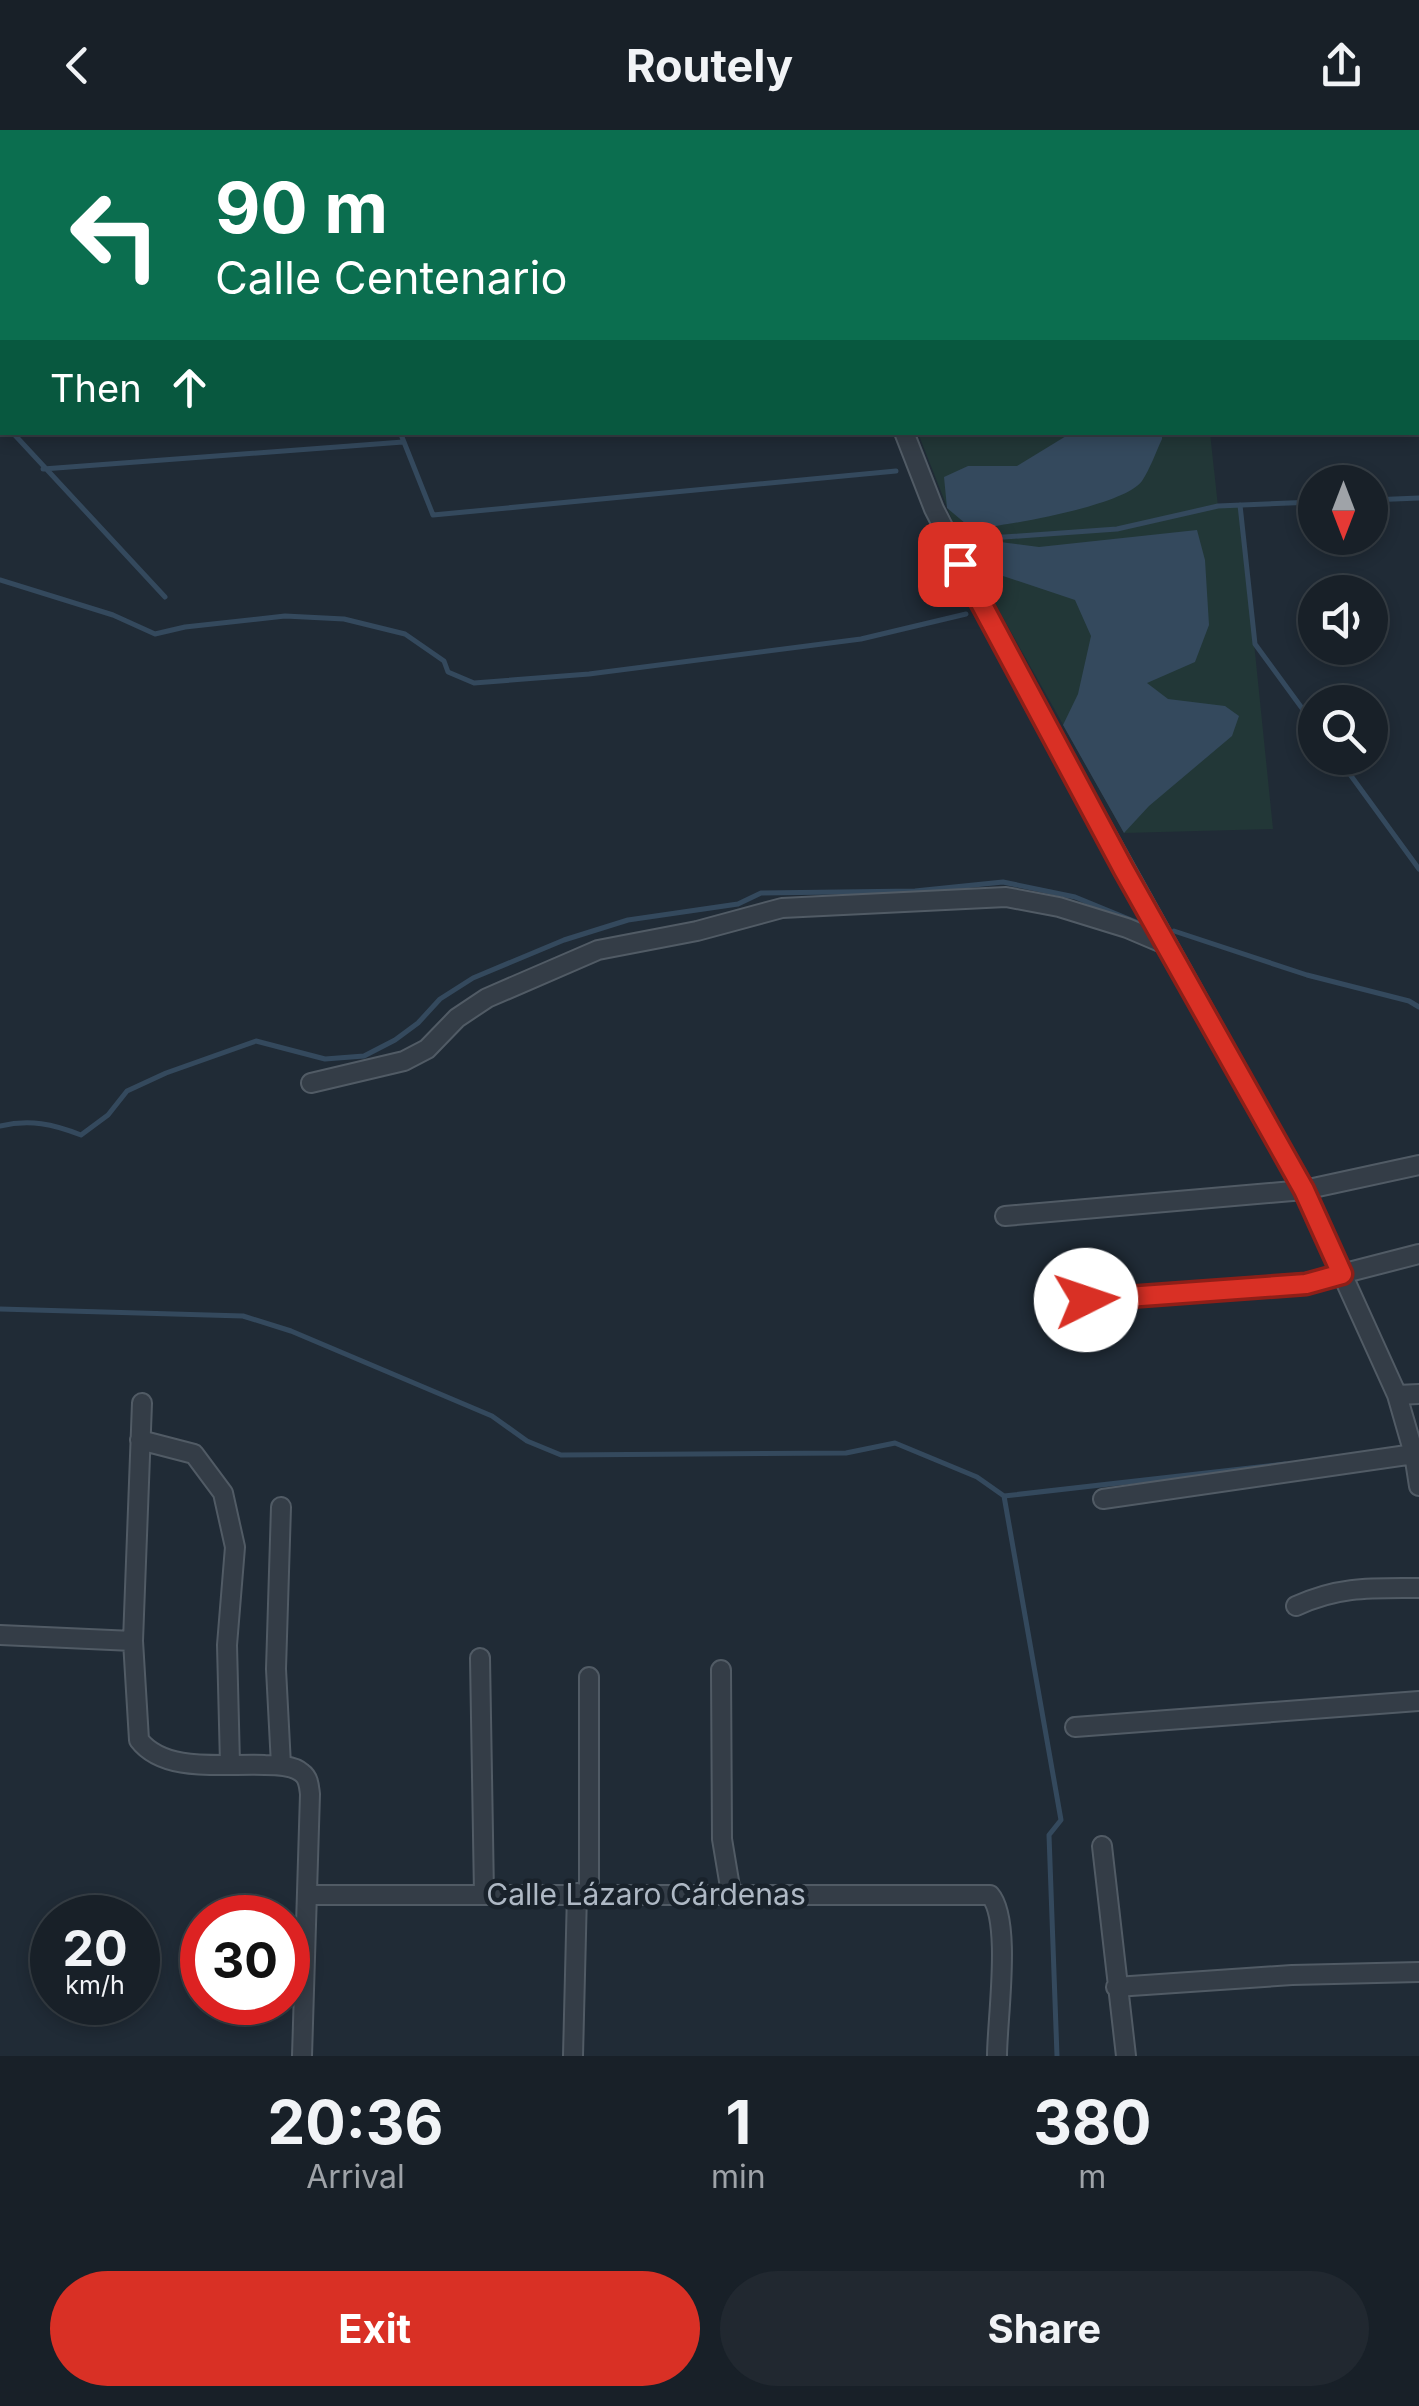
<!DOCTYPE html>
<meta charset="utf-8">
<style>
:root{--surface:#182028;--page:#212830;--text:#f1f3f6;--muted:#9fa3a8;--line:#363e45;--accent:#d93025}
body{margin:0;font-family:Inter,sans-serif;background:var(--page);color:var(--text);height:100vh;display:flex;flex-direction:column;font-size:38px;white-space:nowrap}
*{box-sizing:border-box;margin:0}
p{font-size:32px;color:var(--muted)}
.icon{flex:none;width:55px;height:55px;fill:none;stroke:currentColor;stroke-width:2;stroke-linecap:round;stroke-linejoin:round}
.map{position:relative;height:1926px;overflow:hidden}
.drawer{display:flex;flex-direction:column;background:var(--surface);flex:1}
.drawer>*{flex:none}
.hud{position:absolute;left:0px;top:0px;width:1420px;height:305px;box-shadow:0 5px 15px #0003,0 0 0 2px var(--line);background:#0b6e4f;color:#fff;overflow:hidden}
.needle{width:65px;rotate:180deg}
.controls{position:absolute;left:1298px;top:335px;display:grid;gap:20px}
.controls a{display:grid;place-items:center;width:90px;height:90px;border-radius:50%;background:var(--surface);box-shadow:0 5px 15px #0003,0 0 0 2px var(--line);font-size:50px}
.speed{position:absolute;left:30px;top:1765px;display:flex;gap:20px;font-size:50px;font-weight:700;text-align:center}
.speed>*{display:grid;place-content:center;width:130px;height:130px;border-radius:50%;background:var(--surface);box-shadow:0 5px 15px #0003,0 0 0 2px var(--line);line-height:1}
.speed small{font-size:25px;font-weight:400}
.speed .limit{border:15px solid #d22;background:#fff;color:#111}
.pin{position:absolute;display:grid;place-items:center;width:85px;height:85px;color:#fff;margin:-42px;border-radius:20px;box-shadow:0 5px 15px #0006}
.me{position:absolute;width:110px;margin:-55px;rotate:86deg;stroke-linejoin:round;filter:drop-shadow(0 0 8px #0008)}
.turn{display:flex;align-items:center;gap:35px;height:210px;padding:0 50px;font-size:45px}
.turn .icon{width:130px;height:130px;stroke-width:2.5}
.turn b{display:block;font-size:70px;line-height:85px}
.then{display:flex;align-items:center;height:95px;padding:0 50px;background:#0003;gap:20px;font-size:38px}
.eta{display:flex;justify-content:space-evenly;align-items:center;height:170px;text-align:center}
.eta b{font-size:60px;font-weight:700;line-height:70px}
.primary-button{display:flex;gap:20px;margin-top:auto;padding:20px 50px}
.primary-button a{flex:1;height:115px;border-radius:60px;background:var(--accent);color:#fff;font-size:40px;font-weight:700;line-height:115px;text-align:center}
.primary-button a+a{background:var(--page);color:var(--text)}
header{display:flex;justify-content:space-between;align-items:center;height:130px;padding:0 50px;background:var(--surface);font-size:45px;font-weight:700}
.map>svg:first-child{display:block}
.green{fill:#223737}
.water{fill:#34495d}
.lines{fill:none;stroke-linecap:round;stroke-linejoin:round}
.stream{stroke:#34495d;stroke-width:5}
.minor-casing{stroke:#515b65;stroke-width:22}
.minor{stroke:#343d47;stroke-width:18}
.route-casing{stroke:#8d1f18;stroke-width:25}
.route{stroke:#d93025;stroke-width:18}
.labels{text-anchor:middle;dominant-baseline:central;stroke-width:9;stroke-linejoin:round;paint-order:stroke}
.street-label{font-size:30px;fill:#aeb8c4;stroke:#19222b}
</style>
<header><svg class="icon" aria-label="back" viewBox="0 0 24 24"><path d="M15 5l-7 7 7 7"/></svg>Routely<svg class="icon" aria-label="share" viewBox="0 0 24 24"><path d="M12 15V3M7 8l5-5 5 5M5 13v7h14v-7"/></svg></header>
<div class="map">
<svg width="1419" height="1926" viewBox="0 0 1419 1926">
<rect width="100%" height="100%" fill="#202b36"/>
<path class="green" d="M918,303h292l8,73 22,-1 33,324 -149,4 -162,-288z"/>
<path class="water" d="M1071,303h91v6c-6,13 -12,30 -20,42 -18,25 -137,45 -170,48l-25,-21 -3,-31 24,-11h49z
M1197,400l8,30 4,65 -14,37 -48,21 21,16 57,7 14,10 -7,20 -83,70 -25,27 -61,-108 15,-31 13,-58 -16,-36 -87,-29 -12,-32 63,8z"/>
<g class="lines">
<path class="stream" d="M286,0l1,2
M0,289l2,2
M12,302l153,165
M400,302l33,83 463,-44
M43,339l360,-27
M1370,370l49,-2
M1240,375l15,139 60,82
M983,427l-7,-18 141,-10 101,-23 97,-4
M0,450l113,35 42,19 30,-7 100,-11 59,3 61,15 39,27 4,11 26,11 115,-9 272,-35 105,-25
M1338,628l81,111
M1174,801l133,44 102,26 10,6
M0,996c30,-7 53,-2 81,9l27,-20 19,-24 39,-18 90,-32 69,18 39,-3 31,-16 23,-17 22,-24 33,-21 91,-38 64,-20 110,-16 23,-11 154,-2 88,-9 72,15 61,25
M0,1179l243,7 48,15 201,85 35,25 34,14 285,-2 49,-10 82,34 27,19 281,-32
M1004,1366l57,324 -12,15 8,221"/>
<defs>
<path id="minor" d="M788,0l1,2
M1418,149h1
M904,302l30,77 101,197 269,484 93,205 17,59 5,32
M311,953l93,-22 23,-12 30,-31 30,-20 111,-48 99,-19 85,-23 224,-11 53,10 68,21 40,17
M1005,1086l299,-26 115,-25
M1086,1170l220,-17 113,-29
M1397,1265l22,-1
M142,1273l-9,238 6,99c26,34 87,23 126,25 11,0 28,0 37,8 7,5 7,14 8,21l-8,262
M140,1310l54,14 29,39 12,54 -8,98 3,119
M1103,1369l311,-45
M281,1377l-5,162 5,96
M1296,1476c43,-20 76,-18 123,-18
M0,1505l133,6
M480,1528l4,236
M721,1540l1,169 9,54
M589,1547v216
M1075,1597l344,-26
M1102,1716l24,210
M307,1765h683c22,25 7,125 7,161
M1116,1857l176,-12 127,-3
M573,1926l4,-163"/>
</defs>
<use href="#minor" class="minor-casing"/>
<use href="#minor" class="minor"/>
</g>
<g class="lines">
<defs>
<path id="route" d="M960,434l164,306 180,320 38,84 -36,10 -220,16"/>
</defs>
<use href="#route" class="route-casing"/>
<use href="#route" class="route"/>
</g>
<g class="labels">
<g class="street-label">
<text x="646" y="1764">Calle Lázaro Cárdenas</text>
</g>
</g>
</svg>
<div class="controls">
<a><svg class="needle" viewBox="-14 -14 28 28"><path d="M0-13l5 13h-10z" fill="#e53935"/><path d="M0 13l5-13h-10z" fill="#9fa3a8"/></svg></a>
<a><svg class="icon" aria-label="sound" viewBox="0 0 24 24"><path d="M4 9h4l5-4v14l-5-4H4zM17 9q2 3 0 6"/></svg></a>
<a><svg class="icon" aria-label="search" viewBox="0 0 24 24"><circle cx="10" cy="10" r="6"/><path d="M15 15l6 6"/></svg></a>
</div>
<div class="speed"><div>20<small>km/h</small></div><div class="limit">30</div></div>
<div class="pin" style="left:960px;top:434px;background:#d93025"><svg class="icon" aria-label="arrive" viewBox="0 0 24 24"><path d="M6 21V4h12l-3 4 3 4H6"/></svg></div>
<svg class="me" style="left:1086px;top:1170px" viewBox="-20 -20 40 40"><circle r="19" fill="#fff"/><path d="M0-13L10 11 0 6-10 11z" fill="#d93025"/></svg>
<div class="hud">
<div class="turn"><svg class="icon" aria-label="left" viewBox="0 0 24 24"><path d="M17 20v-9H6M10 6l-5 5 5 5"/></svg><div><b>90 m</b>Calle Centenario</div></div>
<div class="then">Then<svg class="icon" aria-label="ahead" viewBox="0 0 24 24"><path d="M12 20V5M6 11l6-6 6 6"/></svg></div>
</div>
</div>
<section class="drawer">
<div class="eta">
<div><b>20:36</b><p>Arrival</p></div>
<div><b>1</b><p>min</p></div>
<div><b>380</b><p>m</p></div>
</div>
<div class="primary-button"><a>Exit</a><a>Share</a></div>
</section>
